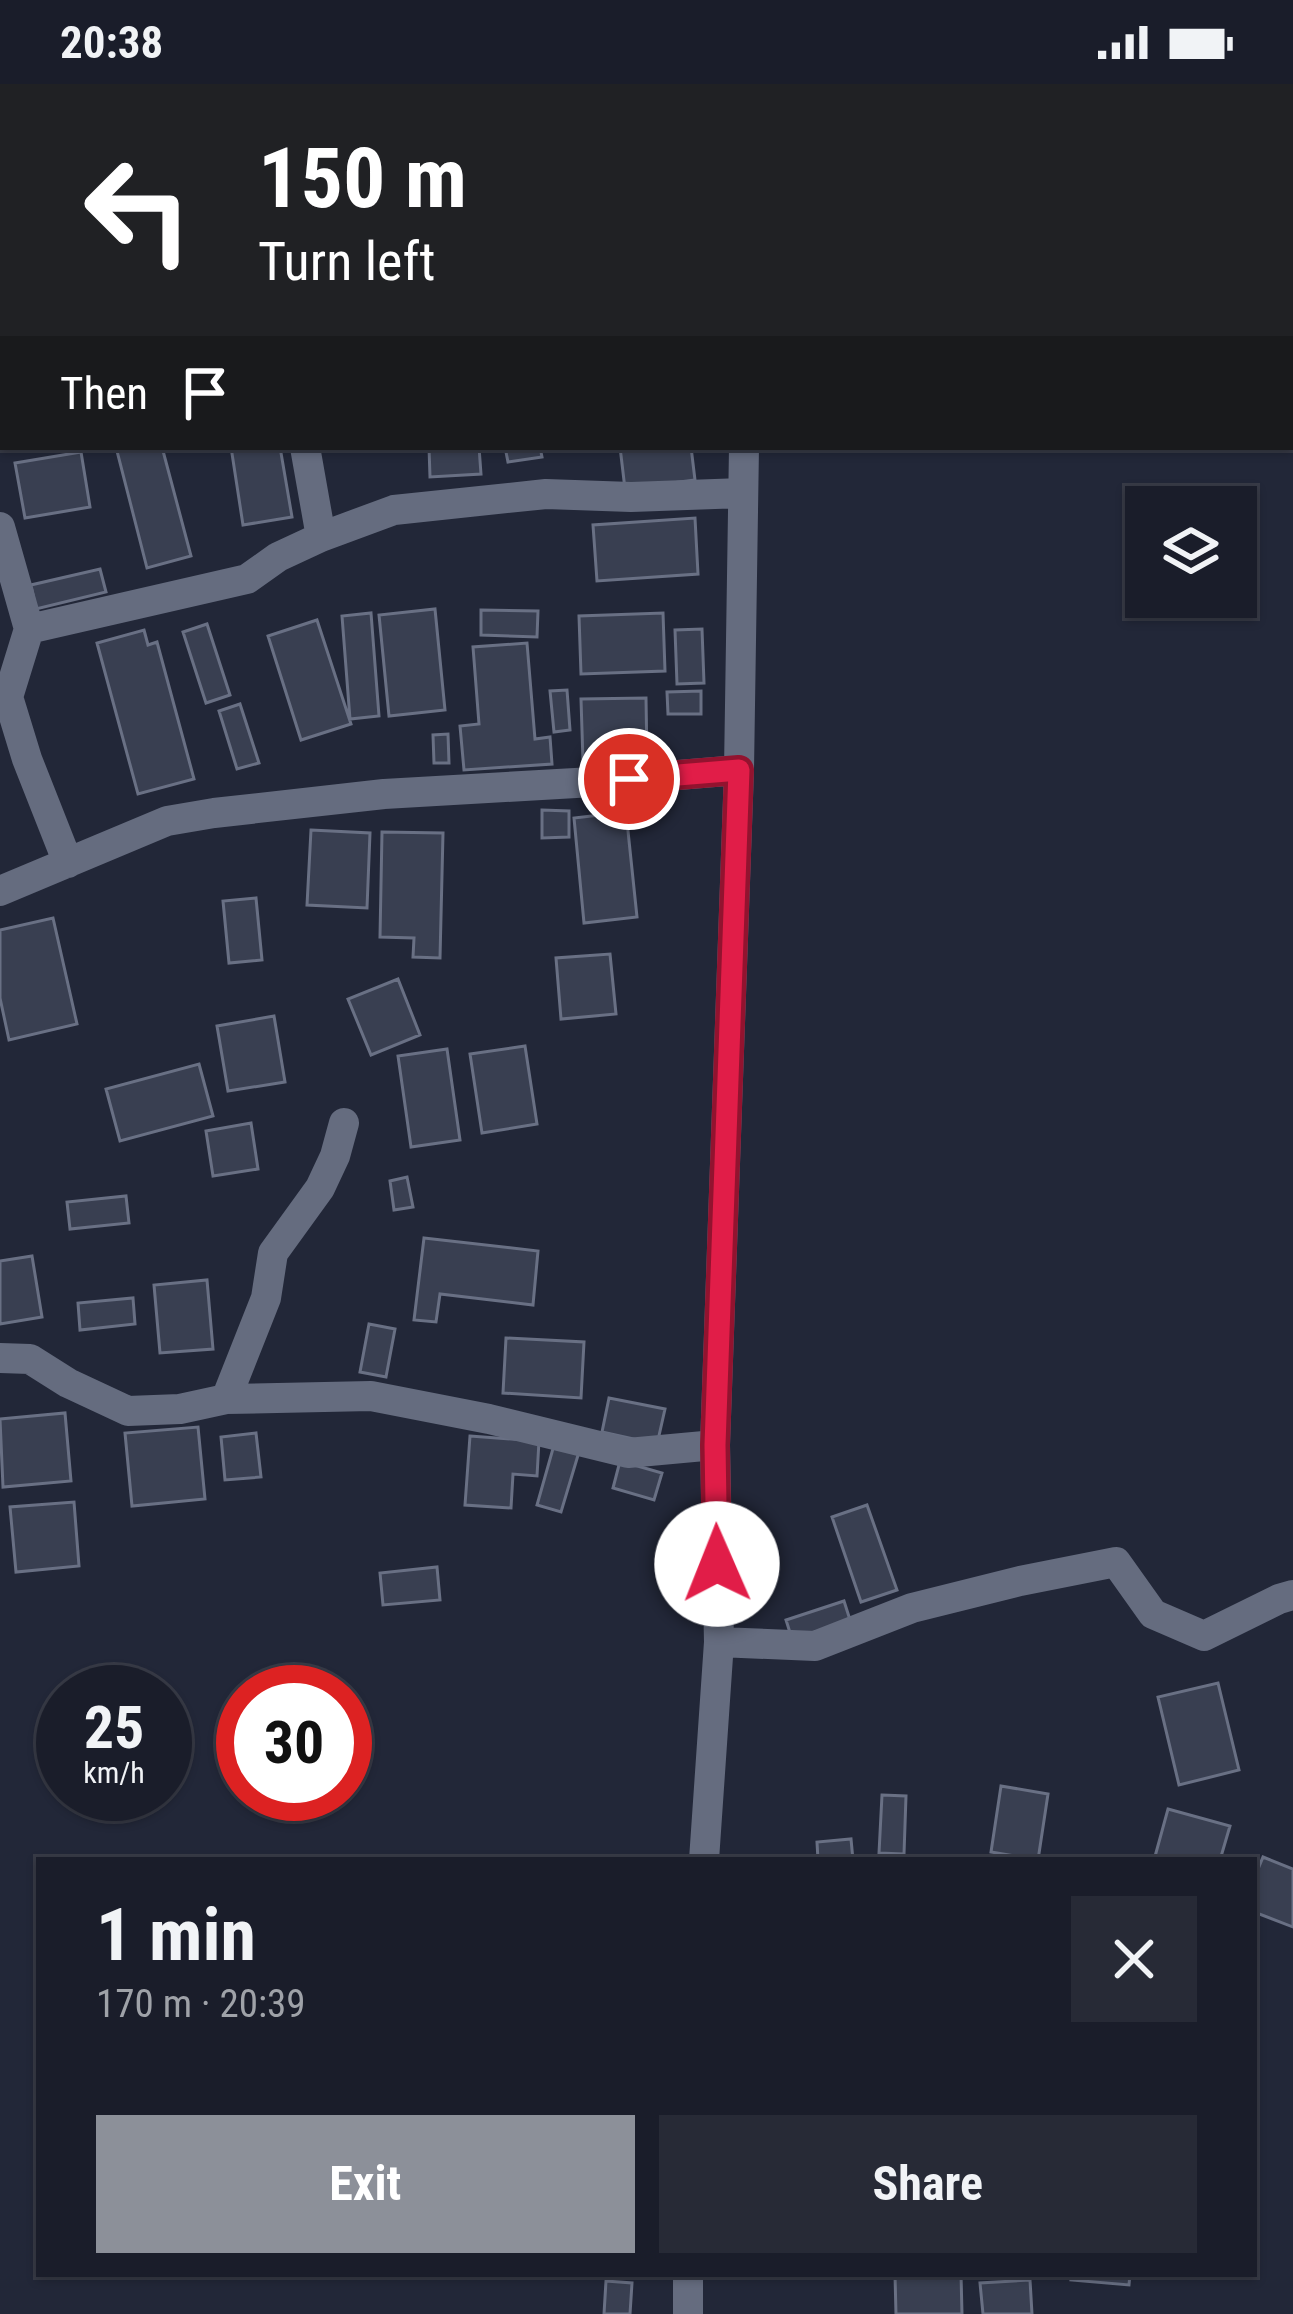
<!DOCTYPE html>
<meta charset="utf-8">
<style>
:root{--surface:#1a1d2a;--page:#272a36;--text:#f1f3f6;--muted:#9fa2a8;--line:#383b47;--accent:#8c9099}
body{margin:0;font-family:"Roboto Condensed",sans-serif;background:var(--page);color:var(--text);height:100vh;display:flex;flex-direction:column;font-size:45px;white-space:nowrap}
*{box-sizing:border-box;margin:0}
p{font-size:39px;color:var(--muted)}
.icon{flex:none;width:66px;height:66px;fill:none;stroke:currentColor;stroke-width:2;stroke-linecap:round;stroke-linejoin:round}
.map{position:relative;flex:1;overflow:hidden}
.drawer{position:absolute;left:36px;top:1773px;width:1221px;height:420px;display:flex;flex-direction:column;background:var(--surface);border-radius:0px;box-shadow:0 3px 9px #0004,0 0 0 3px var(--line)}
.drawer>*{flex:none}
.top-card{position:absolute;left:0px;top:0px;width:1293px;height:366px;box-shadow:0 3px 9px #0004,0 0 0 3px var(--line);background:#202124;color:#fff;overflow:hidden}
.fabs{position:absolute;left:1125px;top:402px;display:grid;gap:24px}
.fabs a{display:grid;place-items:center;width:132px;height:132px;border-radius:0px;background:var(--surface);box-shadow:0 3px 9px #0004,0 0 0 3px var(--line);font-size:60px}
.speed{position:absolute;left:36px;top:1581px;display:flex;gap:24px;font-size:60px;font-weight:700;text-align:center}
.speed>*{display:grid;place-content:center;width:156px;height:156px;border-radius:50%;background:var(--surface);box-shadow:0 3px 9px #0004,0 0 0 3px var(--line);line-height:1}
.speed small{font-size:30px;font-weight:400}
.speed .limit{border:18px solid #d22;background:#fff;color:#111}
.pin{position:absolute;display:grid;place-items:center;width:102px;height:102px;color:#fff;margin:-51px;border:6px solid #fff;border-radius:50%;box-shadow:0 3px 12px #0007}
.me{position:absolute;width:132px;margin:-66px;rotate:359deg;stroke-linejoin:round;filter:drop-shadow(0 0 9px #0008)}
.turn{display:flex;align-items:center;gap:42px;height:252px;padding:0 60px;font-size:54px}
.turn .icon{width:156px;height:156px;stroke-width:2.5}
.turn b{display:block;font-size:84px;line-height:102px}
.then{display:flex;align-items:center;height:114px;padding:0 60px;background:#0003;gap:24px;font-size:45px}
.round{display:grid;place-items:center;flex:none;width:126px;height:126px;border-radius:0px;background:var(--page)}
.summary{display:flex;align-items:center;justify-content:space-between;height:204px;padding:0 60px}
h1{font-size:72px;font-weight:700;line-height:90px}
.primary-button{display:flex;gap:24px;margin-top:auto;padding:24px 60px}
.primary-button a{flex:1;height:138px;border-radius:0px;background:var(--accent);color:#fff;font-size:48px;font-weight:700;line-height:138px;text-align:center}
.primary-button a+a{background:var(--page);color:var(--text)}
.status{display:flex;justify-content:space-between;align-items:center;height:84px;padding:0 60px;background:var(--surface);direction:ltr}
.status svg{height:33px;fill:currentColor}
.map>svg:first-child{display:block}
.building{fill:#393f51;stroke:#697084;stroke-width:3}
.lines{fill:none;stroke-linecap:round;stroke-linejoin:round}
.minor{stroke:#656c7f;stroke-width:30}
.route-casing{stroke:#92132f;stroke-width:30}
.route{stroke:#e11d48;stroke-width:21}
</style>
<div class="status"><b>20:38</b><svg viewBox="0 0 49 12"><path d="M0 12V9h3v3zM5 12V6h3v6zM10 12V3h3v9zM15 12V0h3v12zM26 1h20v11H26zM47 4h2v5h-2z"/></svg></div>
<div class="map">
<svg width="1293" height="2230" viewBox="0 0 1293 2230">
<rect width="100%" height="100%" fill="#222738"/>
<path class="building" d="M133,363h29l29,109 -44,12 -30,-117z
M231,363h49l12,70 -49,8z
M429,363h50l2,27 -51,3z
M505,363h35l2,10 -34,5z
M620,363h71l4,33 -70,9z
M81,368l9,55 -65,11 -10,-55z
M695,434l3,56 -101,7 -4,-56z
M100,485l6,23 -70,17 -5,-24z
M435,525l10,101 -56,6 -10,-101z
M481,526l57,1 -1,26 -56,-2z
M371,529l8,103 -29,3 -8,-103z
M663,529l2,58 -84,3 -2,-58z
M317,536l34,104 -50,16 -33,-104z
M207,540l23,71 -24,8 -23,-71z
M702,545l2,54 -27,1 -2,-54z
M144,546l4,15 9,-3 37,137 -56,15 -41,-151z
M527,559l8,96 15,-2 2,27 -88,6 -4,-44 19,-2 -6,-77z
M567,606l3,40 -16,2 -4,-41z
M701,607v23h-33l-1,-22z
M646,614l1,62 -64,2 -2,-63z
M240,620l19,59 -22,6 -18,-58z
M448,650l1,29h-15l-1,-28z
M542,726l27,1v26l-27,1z
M626,728l11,105 -53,6 -10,-105z
M311,746l59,3 -3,75 -60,-3z
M382,748l61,1 -3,125 -27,-1 1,-19 -34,-1z
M256,814l6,62 -33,3 -6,-62z
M53,834l24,106 -68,16 -9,-42v-68z
M610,870l6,60 -55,5 -5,-61z
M398,895l22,56 -49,20 -23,-56z
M274,932l11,66 -57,9 -11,-65z
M525,962l12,78 -55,9 -12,-79z
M447,965l13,91 -49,7 -13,-91z
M199,980l14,52 -93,25 -14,-52z
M251,1039l7,46 -45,7 -7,-45z
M407,1093l6,30 -19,3 -4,-29z
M126,1112l3,27 -59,6 -3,-27z
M424,1154l114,13 -5,54 -93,-11 -4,28 -22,-2z
M32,1172l10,61 -42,7v-63z
M207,1196l6,69 -53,4 -6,-68z
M133,1214l2,26 -55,6 -2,-27z
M369,1240l26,5 -9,48 -26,-5z
M506,1254l78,4 -3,56 -78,-5z
M609,1314l56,11 -7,31 -11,2 -45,-10z
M65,1329l6,68 -68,6 -3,-68z
M198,1343l7,72 -73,7 -7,-73z
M256,1349l5,44 -36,3 -4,-43z
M470,1352l69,5 -2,35 -24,-2 -2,34 -46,-3z
M554,1361l25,7 -18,60 -24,-7z
M620,1377l42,12 -8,27 -41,-12z
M74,1418l5,64 -63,6 -6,-65z
M867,1421l30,85 -36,12 -29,-85z
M437,1483l3,33 -57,5 -3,-32z
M844,1517l7,22 -58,19 -7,-22z
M1218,1599l21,87 -60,15 -21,-88z
M1001,1702l47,8 -10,66 -47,-8z
M882,1711l24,1 -2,58 -25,-1z
M1168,1725l62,17 -10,34h-66z
M851,1755l2,21h-35l-1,-18z
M1263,1773l30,12v58l-39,-15v-33z
M961,2190l1,40h-66l-1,-39z
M1072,2190h58l-1,11 -58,-5z
M1030,2196l2,34h-49l-3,-31z
M606,2197l26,2 -2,31h-26z"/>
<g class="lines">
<path class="minor" d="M224,0l1,3
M1071,0v3
M753,3v-3
M1290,23l3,-1
M305,363l16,90
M0,443l29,102 -21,68 19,62 41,104
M29,545l218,-50 31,-22 43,-20 73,-27 152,-16 85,3 112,-4
M0,807l167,-70 47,-8 170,-19 209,-12 146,-12
M0,1274l30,1 38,24 60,28 52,-2 46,-10 145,-3 118,23 139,34 87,-8
M226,1315l40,-101 7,-45 47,-65 15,-32 9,-33
M719,1558l96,4 97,-38 108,-27 96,-19 37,52 51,22 75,-37 14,-4
M704,1776l15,-218 -4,-197 24,-675 5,-323
M688,2230v-40"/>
</g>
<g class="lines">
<defs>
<path id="route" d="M629,695l110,-9 -24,675 2,119"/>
</defs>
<use href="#route" class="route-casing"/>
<use href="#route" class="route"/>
</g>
</svg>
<div class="fabs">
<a><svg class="icon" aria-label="layers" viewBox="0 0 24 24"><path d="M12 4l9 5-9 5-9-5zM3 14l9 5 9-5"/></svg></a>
</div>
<div class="speed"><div>25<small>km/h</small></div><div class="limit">30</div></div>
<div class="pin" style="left:629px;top:695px;background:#d93025"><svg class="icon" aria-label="arrive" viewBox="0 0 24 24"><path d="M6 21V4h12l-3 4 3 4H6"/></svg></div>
<svg class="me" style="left:717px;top:1480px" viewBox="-20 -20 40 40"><circle r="19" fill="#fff"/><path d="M0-13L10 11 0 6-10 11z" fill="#e11d48"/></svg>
<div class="top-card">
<div class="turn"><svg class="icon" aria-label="left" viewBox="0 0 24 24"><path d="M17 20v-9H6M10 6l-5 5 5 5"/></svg><div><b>150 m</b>Turn left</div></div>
<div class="then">Then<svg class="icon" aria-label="arrive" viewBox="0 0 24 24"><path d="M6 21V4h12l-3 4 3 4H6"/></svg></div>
</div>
<section class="drawer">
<div class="summary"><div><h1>1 min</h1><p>170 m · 20:39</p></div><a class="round"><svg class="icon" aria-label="close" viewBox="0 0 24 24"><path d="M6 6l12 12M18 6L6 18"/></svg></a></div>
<div class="primary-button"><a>Exit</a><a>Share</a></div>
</section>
</div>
